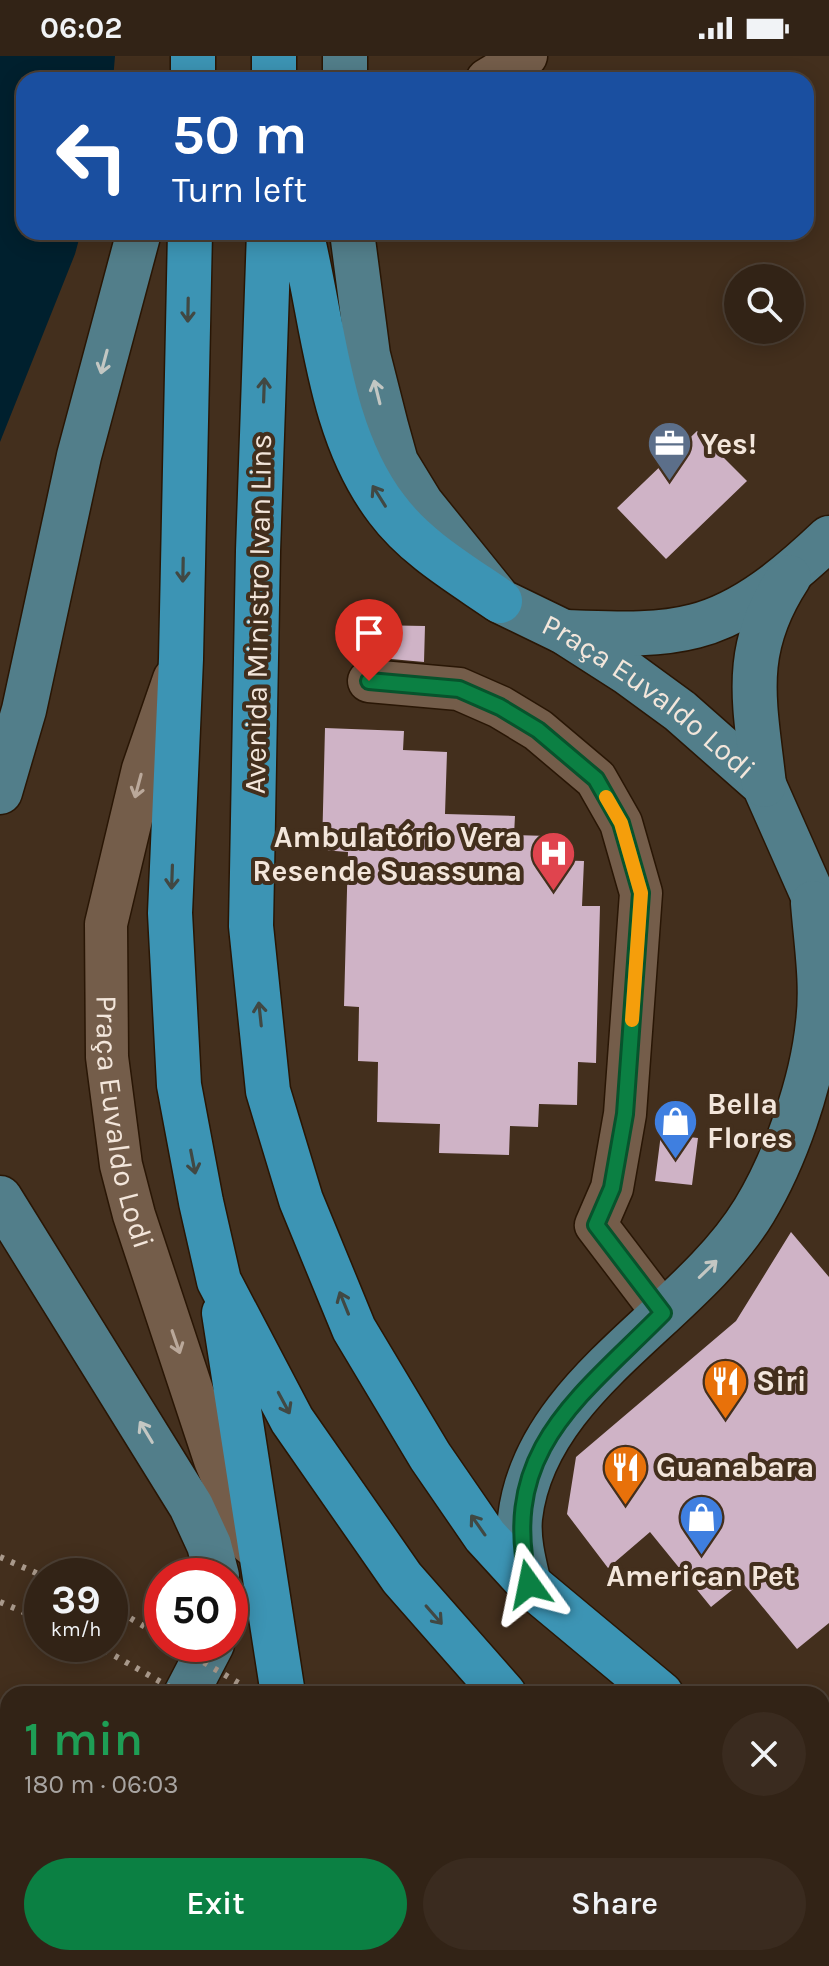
<!DOCTYPE html>
<meta charset="utf-8">
<style>
:root{--surface:#322316;--page:#3a2b1f;--text:#f1f3f6;--muted:#a8a4a1;--line:#4d4035;--accent:#0b8043}
body{margin:0;font-family:Karla,sans-serif;background:var(--page);color:var(--text);height:100vh;display:flex;flex-direction:column;font-size:30px;white-space:nowrap}
*{box-sizing:border-box;margin:0}
p{font-size:26px;color:var(--muted)}
.icon{flex:none;width:44px;height:44px;fill:none;stroke:currentColor;stroke-width:2;stroke-linecap:round;stroke-linejoin:round}
.map{position:relative;flex:1;overflow:hidden}
.details{position:absolute;left:0px;top:1630px;width:830px;height:280px;display:flex;flex-direction:column;background:var(--surface);border-radius:24px 24px 0 0;box-shadow:0 4px 20px #0003,0 0 0 2px var(--line)}
.details>*{flex:none}
.top-card{position:absolute;left:16px;top:16px;width:798px;height:168px;border-radius:24px;box-shadow:0 4px 20px #0003,0 0 0 2px var(--line);background:#1a4fa0;color:#fff;overflow:hidden}
.buttons{position:absolute;left:724px;top:208px;display:grid;gap:16px}
.buttons a{display:grid;place-items:center;width:80px;height:80px;border-radius:50%;background:var(--surface);box-shadow:0 4px 20px #0003,0 0 0 2px var(--line);font-size:40px}
.speed{position:absolute;left:24px;top:1502px;display:flex;gap:16px;font-size:40px;font-weight:700;text-align:center}
.speed>*{display:grid;place-content:center;width:104px;height:104px;border-radius:50%;background:var(--surface);box-shadow:0 4px 20px #0003,0 0 0 2px var(--line);line-height:1}
.speed small{font-size:20px;font-weight:400}
.speed .limit{border:12px solid #d22;background:#fff;color:#111}
.pin{position:absolute;display:grid;place-items:center;width:68px;height:68px;color:#fff;margin:-82px -34px;border-radius:50% 50% 50% 0;rotate:-45deg;box-shadow:0 0 8px #0007}
.pin .icon{rotate:45deg}
.me{position:absolute;width:88px;margin:-44px;rotate:348deg;stroke-linejoin:round;filter:drop-shadow(0 0 6px #0008)}
.turn{display:flex;align-items:center;gap:28px;height:168px;padding:0 24px;font-size:36px}
.turn .icon{width:104px;height:104px;stroke-width:2.5}
.turn b{display:block;font-size:56px;line-height:68px}
.round{display:grid;place-items:center;flex:none;width:84px;height:84px;border-radius:42px;background:var(--page)}
.headline{display:flex;align-items:center;justify-content:space-between;height:136px;padding:0 24px}
h1{font-size:48px;font-weight:600;line-height:60px;color:#1e9e55}
.cta{display:flex;gap:16px;margin-top:auto;padding:16px 24px}
.cta a{flex:1;height:92px;border-radius:48px;background:var(--accent);color:#fff;font-size:32px;font-weight:600;line-height:92px;text-align:center}
.cta a+a{background:var(--page);color:var(--text)}
.status{display:flex;justify-content:space-between;align-items:center;height:56px;padding:0 40px;background:var(--surface);direction:ltr}
.status svg{height:22px;fill:currentColor}
.map>svg:first-child{display:block}
.water{fill:#00202e}
.building{fill:#cfb3c6}
.lines{fill:none;stroke-linecap:round;stroke-linejoin:round}
.minor-casing{stroke:#291605;stroke-width:45}
.major-casing{stroke:#291605;stroke-width:47}
.highway-casing{stroke:#291605;stroke-width:47}
.minor{stroke:#745d4a;stroke-width:42}
.major{stroke:#527e8a;stroke-width:44}
.highway{stroke:#3c94b4;stroke-width:44}
.rail{stroke:#a9998b;stroke-width:6;stroke-dasharray:4 8;stroke-linecap:butt}
.oneway{stroke:#414843}
.oneway2{stroke:#c3c7c3}
.oneway3{stroke:#baa89a}
.route-casing{stroke:#07532c;stroke-width:20}
.route{stroke:#0b8043;stroke-width:14}
.slow{stroke:#f59e0b;stroke-width:14}
.labels{text-anchor:middle;dominant-baseline:central;stroke-width:8;stroke-linejoin:round;paint-order:stroke}
.poi-label{font-size:30px;font-weight:bold;fill:#f3e6db;stroke:#432f1d;text-anchor:start}
.street-label{font-size:30px;fill:#f3e6db;stroke:#432f1d}
</style>
<div class="status"><b>06:02</b><svg viewBox="0 0 49 12"><path d="M0 12V9h3v3zM5 12V6h3v6zM10 12V3h3v9zM15 12V0h3v12zM26 1h20v11H26zM47 4h2v5h-2z"/></svg></div>
<div class="map">
<svg width="829" height="1910" viewBox="0 0 829 1910">
<rect width="100%" height="100%" fill="#432f1d"/>
<path class="water" d="M0,0h115l-2,24h-89v152h57l-6,22 -75,188z
M0,1785l8,12v105h68l5,8h-81z"/>
<path class="building" d="M697,375l50,50 -81,78 -49,-51z
M370,569l55,1 -1,36 -55,-5z
M325,672l79,3 -1,19 44,2 -2,62 70,2 -1,19 34,1v24l36,1 -2,45h18l-4,157 -18,-1 -1,43 -38,-1 -1,23 -28,-1 -1,29 -70,-2 1,-29 -63,-2 1,-60 -20,-1 1,-54 -15,-1 4,-154 -26,-2z
M661,1078l37,4 -6,47 -37,-4z
M791,1176l38,45v346l-32,26 -55,-67 -31,25 -61,-75 -42,36 -41,-54 9,-57 160,-136z"/>
<g class="lines">
<defs>
<g id="minor">
<path d="M487,24l39,-24"/>
<path id="s1" d="M174,623l-31,90 -37,155 1,133 14,108 13,50 81,245 36,84"/>
<path d="M369,625l90,8 41,18 38,23 58,49 25,44 20,70 -16,221 -13,74 -16,37 67,88"/>
</g>
<g id="major">
<path d="M345,24v-24"/>
<path id="s2" d="M352,176l16,123 18,71 10,36 25,41 79,98 64,31 64,41 52,38 84,74 65,147"/>
<path d="M564,576c43,1 89,5 131,-6 51,-13 96,-52 134,-88"/>
<path d="M764,729c-9,-83 -24,-133 25,-208"/>
<path d="M0,736l24,-82 55,-254 60,-224"/>
<path d="M0,1142l191,308 18,39 8,31"/>
<path d="M529,1528c-5,-21 -11,-44 -9,-66 15,-133 169,-200 234,-307 31,-51 58,-128 64,-188 5,-39 -2,-81 -5,-120"/>
<path d="M186,1638l26,-50"/>
<path d="M0,1798l8,-7"/>
<path d="M396,1902l18,8"/>
</g>
<path id="highway" d="M193,24v-24
M274,24v-24
M190,176l-9,427 -11,254 9,172 22,117 18,79 73,139 110,158 102,116
M269,176l-11,319 -7,375 17,165 33,109 53,129 76,127 55,80 44,48 132,110
M301,176c23,91 27,200 86,277 29,39 74,65 113,92
M224,1257l59,381
M822,1772l7,6
M450,1902l8,8
M812,1902l10,8"/>
</defs>
<use href="#minor" class="minor-casing"/>
<use href="#major" class="major-casing"/>
<use href="#highway" class="highway-casing"/>
<use href="#minor" class="minor"/>
<use href="#major" class="major"/>
<use href="#highway" class="highway"/>
<path class="rail" d="M0,1501l43,19
M0,1546l42,18
M110,1550l52,31
M94,1588l88,50
M173,1588l84,50
M560,1902l11,8
M629,1902l11,8"/>
</g>
<defs><path id="oneway-shaft" d="M-6 0H5M1.5-3L5.5 0L1.5 3" fill="none" stroke-width="1.6" stroke-linecap="round" stroke-linejoin="round" transform="scale(2)"/></defs>
<g class="oneway">
<use href="#oneway-shaft" transform="translate(188 254) rotate(91)"/>
<use href="#oneway-shaft" transform="translate(264 334) rotate(-88)"/>
<use href="#oneway-shaft" transform="translate(379 440) rotate(-122)"/>
<use href="#oneway-shaft" transform="translate(183 514) rotate(91)"/>
<use href="#oneway-shaft" transform="translate(172 821) rotate(92)"/>
<use href="#oneway-shaft" transform="translate(260 958) rotate(-96)"/>
<use href="#oneway-shaft" transform="translate(193 1106) rotate(79)"/>
<use href="#oneway-shaft" transform="translate(344 1247) rotate(-112)"/>
<use href="#oneway-shaft" transform="translate(284 1347) rotate(62)"/>
<use href="#oneway-shaft" transform="translate(478 1469) rotate(-125)"/>
<use href="#oneway-shaft" transform="translate(434 1559) rotate(49)"/>
</g>
<g class="oneway2">
<use href="#oneway-shaft" transform="translate(104 306) rotate(105)"/>
<use href="#oneway-shaft" transform="translate(377 336) rotate(-104)"/>
<use href="#oneway-shaft" transform="translate(708 1213) rotate(-44)"/>
<use href="#oneway-shaft" transform="translate(146 1376) rotate(-121)"/>
</g>
<g class="oneway3">
<use href="#oneway-shaft" transform="translate(138 730) rotate(105)"/>
<use href="#oneway-shaft" transform="translate(176 1286) rotate(71)"/>
</g>
<g class="lines">
<defs>
<path id="route" d="M369,625l90,8 41,18 38,23 58,49 25,44 20,70 -16,221 -13,74 -16,37 67,88c-84,85 -165,138 -134,271"/>
</defs>
<use href="#route" class="route-casing"/>
<use href="#route" class="route"/>
<path class="slow" d="M606,741l15,26 20,70 -9,127"/>
</g>
<defs>
<symbol id="office-pin" viewBox="-11 -11 22 30"><path d="M0 17L-7.5 6A9.5 9.5 0 1 1 7.5 6Z" fill="#5c6f8a" stroke="#432f1d"/><path d="M-6-3h4V-5.5h4V-3h4V5H-6ZM-1-4.5V-3h2v-1.5ZM-6 0V1H6V0Z" fill="#fff"/></symbol>
<symbol id="hospital-pin" viewBox="-11 -11 22 30"><path d="M0 17L-7.5 6A9.5 9.5 0 1 1 7.5 6Z" fill="#e0444e" stroke="#432f1d"/><path d="M-5-5h3v3.5h4V-5h3V5h-3V1.5h-4V5h-3Z" fill="#fff"/></symbol>
<symbol id="shop-pin" viewBox="-11 -11 22 30"><path d="M0 17L-7.5 6A9.5 9.5 0 1 1 7.5 6Z" fill="#3f7fe0" stroke="#432f1d"/><path d="M-5-2.5h2.3a2.7 3.5 0 0 1 5.4 0H5L5.5 6h-11ZM-1.5-2.5h3a1.5 2.3 0 0 0-3 0Z" fill="#fff"/></symbol>
<symbol id="restaurant-pin" viewBox="-11 -11 22 30"><path d="M0 17L-7.5 6A9.5 9.5 0 1 1 7.5 6Z" fill="#e8710a" stroke="#432f1d"/><path d="M-5-6h1v4h1v-4h1v4h1v-4h1v5L-1.5 .5V6h-2V.5L-5-1ZM5-6V6H3V1.5H1.5Q1.5-4 5-6Z" fill="#fff"/></symbol>
</defs>
<g fill-rule="evenodd">
<use href="#office-pin" x="644" y="362" width="51" height="69"/>
<use href="#hospital-pin" x="528" y="772" width="51" height="69"/>
<use href="#shop-pin" x="650" y="1040" width="51" height="69"/>
<use href="#restaurant-pin" x="700" y="1300" width="51" height="69"/>
<use href="#restaurant-pin" x="600" y="1386" width="51" height="69"/>
<use href="#shop-pin" x="676" y="1436" width="51" height="69"/>
</g>
<g class="labels">
<g class="poi-label">
<text x="701" y="388">Yes!</text>
<text x="522" y="781" text-anchor="end">Ambulatório Vera<tspan x="522" dy="34">Resende Suassuna</tspan></text>
<text x="707" y="1048">Bella<tspan x="707" dy="34">Flores</tspan></text>
<text x="756" y="1325">Siri</text>
<text x="656" y="1411">Guanabara</text>
<text x="701" y="1520" text-anchor="middle">American Pet</text>
</g>
<g class="street-label">
<text transform="translate(258 558) rotate(-89)">Avenida Ministro Ivan Lins</text>
<text stroke="none"><textPath href="#s2" startOffset="586">Praça Euvaldo Lodi</textPath></text>
<text stroke="none"><textPath href="#s1" startOffset="454">Praça Euvaldo Lodi</textPath></text>
</g>
</g>
</svg>
<div class="buttons">
<a><svg class="icon" aria-label="search" viewBox="0 0 24 24"><circle cx="10" cy="10" r="6"/><path d="M15 15l6 6"/></svg></a>
</div>
<div class="speed"><div>39<small>km/h</small></div><div class="limit">50</div></div>
<div class="pin" style="left:369px;top:625px;background:#d93025"><svg class="icon" aria-label="arrive" viewBox="0 0 24 24"><path d="M6 21V4h12l-3 4 3 4H6"/></svg></div>
<svg class="me" style="left:529px;top:1528px" viewBox="-20 -20 40 40"><path d="M0-17L14 15 0 8-14 15z" fill="#0b8043" stroke="#fff" stroke-width="4"/></svg>
<div class="top-card">
<div class="turn"><svg class="icon" aria-label="left" viewBox="0 0 24 24"><path d="M17 20v-9H6M10 6l-5 5 5 5"/></svg><div><b>50 m</b>Turn left</div></div>
</div>
<section class="details">
<div class="headline"><div><h1>1 min</h1><p>180 m · 06:03</p></div><a class="round"><svg class="icon" aria-label="close" viewBox="0 0 24 24"><path d="M6 6l12 12M18 6L6 18"/></svg></a></div>
<div class="cta"><a>Exit</a><a>Share</a></div>
</section>
</div>
